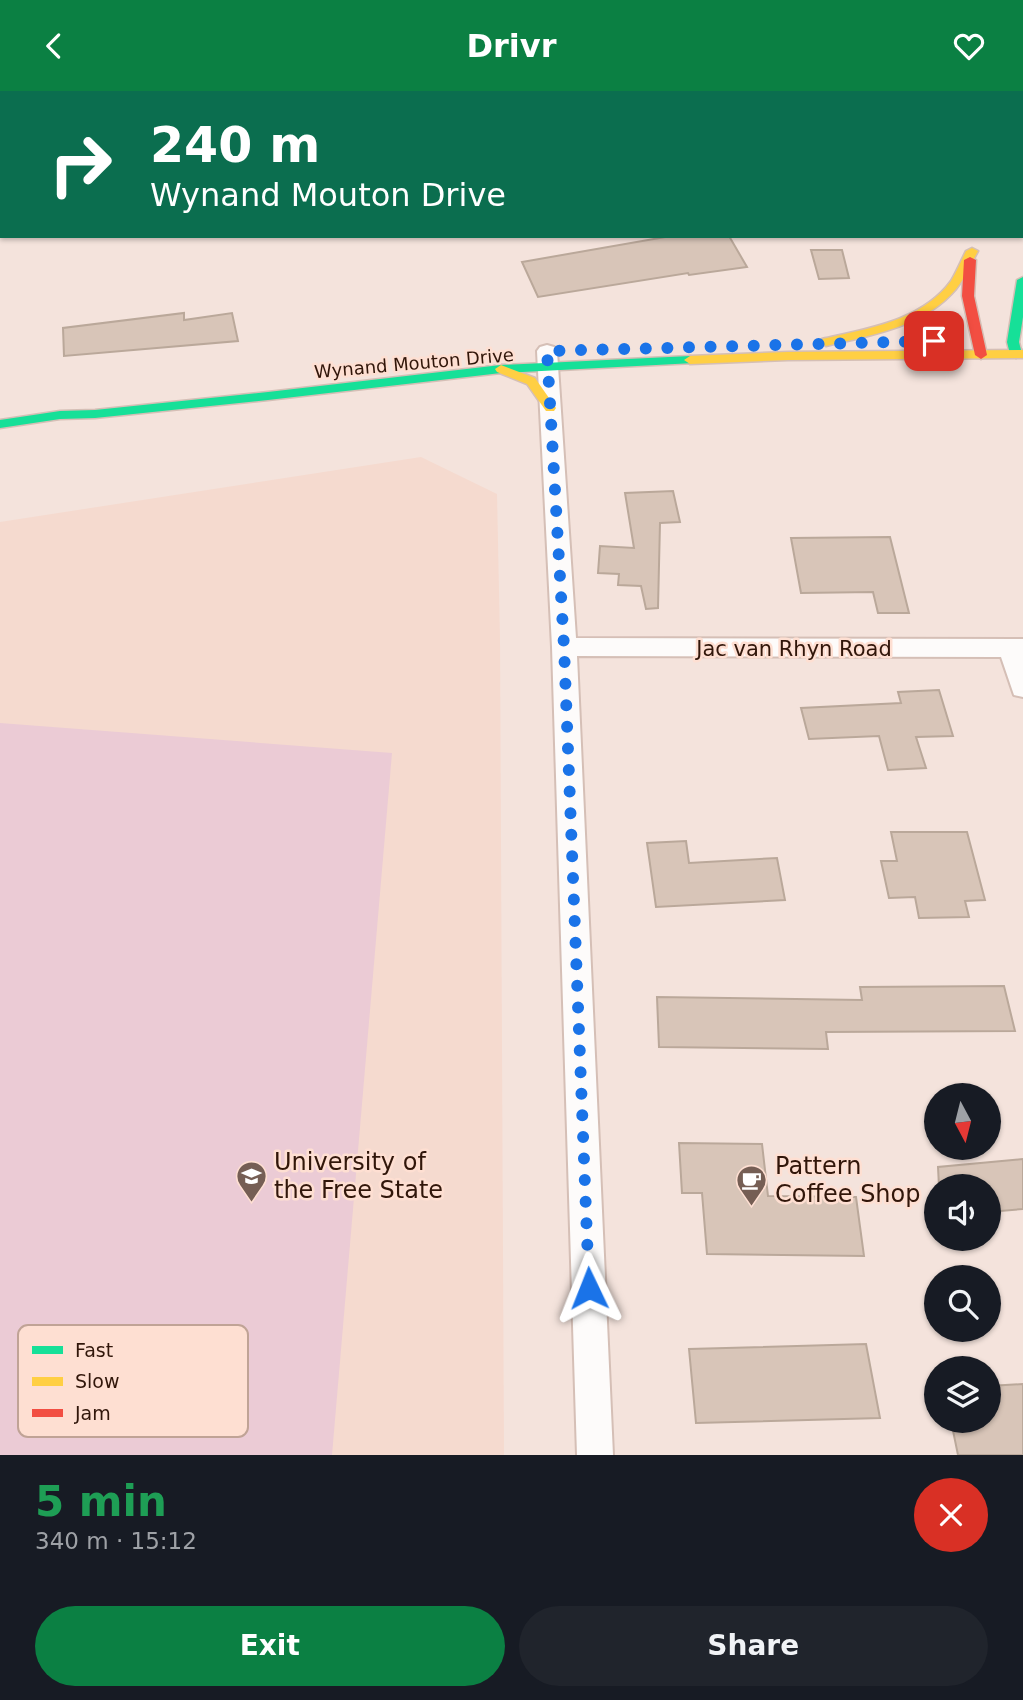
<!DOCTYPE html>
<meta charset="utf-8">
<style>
:root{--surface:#171b24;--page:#20242c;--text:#f1f3f6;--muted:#9ea1a6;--accent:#0b8043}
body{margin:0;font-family:"DejaVu Sans",sans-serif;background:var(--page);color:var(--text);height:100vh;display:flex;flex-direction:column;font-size:26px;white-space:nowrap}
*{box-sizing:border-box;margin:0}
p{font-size:23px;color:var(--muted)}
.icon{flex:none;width:38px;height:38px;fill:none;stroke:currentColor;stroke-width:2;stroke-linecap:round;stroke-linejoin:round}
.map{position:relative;height:1364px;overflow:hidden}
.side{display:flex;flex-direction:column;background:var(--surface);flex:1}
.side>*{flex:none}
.hud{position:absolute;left:0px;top:0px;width:1024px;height:147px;box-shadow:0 2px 5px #0004;background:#0b6e4f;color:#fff;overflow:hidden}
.needle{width:46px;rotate:173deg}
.controls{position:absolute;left:924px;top:992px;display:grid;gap:14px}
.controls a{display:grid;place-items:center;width:77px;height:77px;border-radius:50%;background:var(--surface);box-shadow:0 2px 5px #0004;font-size:35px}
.pin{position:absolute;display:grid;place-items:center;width:60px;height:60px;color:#fff;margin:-30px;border-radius:14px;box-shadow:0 4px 10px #0006}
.me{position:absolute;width:77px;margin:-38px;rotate:358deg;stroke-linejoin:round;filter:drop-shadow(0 0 5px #0008)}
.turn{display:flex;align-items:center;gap:24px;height:147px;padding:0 35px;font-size:32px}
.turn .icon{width:91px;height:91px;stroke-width:2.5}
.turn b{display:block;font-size:49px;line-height:60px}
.round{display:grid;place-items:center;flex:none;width:74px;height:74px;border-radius:37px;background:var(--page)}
.headline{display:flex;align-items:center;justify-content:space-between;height:119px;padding:0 35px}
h1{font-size:42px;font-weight:700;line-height:52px;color:#1e9e55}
.cta{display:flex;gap:14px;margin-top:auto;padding:14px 35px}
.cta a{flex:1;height:80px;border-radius:42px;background:var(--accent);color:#fff;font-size:28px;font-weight:700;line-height:80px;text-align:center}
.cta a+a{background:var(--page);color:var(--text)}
header{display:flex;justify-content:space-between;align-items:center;height:91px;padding:0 35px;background:var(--accent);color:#fff;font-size:32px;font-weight:700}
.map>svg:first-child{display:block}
.built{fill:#f5dacf}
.green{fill:#ebcbd5}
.building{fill:#d8c5b8;stroke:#baa89a;stroke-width:2}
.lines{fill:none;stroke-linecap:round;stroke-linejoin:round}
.street-casing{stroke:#d5bfb6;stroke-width:4}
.fast-casing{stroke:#d5bfb6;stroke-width:3}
.slow-casing{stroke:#d5bfb6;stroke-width:3}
.jam-casing{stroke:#d5bfb6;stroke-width:3}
.street{fill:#fdfbfa;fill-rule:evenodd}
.fast{fill:#16e098;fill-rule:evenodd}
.slow{fill:#ffcf43;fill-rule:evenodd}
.jam{fill:#f24e42;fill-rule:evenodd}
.route{stroke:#1a73e8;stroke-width:12;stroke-dasharray:0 21.6}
.labels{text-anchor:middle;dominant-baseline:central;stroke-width:5;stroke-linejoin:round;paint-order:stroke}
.far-street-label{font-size:18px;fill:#31160a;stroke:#fedfd2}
.street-label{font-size:21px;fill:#31160a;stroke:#fedfd2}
.near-poi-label{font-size:24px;fill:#31160a;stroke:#fedfd2;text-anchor:start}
.key{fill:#fedfd2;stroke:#c0a396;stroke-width:2}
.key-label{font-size:19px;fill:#31160a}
</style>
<header><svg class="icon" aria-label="back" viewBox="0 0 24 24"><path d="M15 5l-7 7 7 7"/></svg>Drivr<svg class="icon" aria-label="heart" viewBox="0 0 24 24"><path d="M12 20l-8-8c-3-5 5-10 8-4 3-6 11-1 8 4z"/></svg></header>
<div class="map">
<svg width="1023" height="1364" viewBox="0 0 1023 1364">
<rect width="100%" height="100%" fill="#f4e3dc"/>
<path class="built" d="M421,366l76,37 3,145 4,816h-504v-933z"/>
<path class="green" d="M0,632l392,30 -60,702h-332z"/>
<path class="building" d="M671,145h58l18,31 -58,8 -1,-2 -150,24 -16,-35z
M811,159h31l7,28 -30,1z
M184,222v7l48,-7 6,28 -174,15 -1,-28z
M673,400l7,31 -20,1 -2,85 -12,1 -5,-23 -23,-1 1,-11 -21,-1 2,-27 34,2 -9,-55z
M890,446l19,76h-31l-5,-21 -72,1 -10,-55z
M939,599l14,46 -37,1 10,31 -38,2 -9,-34 -70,3 -8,-31 100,-5 -3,-11z
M891,741h76l18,68 -20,1 4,16 -50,1 -4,-21 -26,1 -8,-37h16z
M686,750l3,22 88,-5 8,42 -129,7 -9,-64z
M1004,895l11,45 -189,1 2,17 -169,-2 -2,-50 205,3 -2,-13z
M679,1052l83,1 6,52 88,1 8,59 -157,-2 -5,-61h-20z
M1023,1068v50l-34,3v-25h-50l-1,-20z
M866,1253l14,74 -184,5 -7,-74z
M1023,1293v71h-65l-7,-34h38v-35z"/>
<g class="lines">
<defs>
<path id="street" d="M159,0h16v2h-16z
M579,0h20l-21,2z
M0,73h2l-2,11z
M1022,84h1v10h-1z
M547,254l7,2 3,4 19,287 447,1v58l-9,-2 -13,-38 -424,-1 36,799h-36l-25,-808 -15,-296 3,-4z"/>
<path id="fast" d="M990,0h10l1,2h-10z
M1023,186v40l-4,25 3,12 -6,4 -6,-4 -3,-12 10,-62z
M690,265l4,1v6l-193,10 -233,27 -173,18 -35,1 -60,9v-8l60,-9 35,-1 173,-18 233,-27z"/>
<path id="slow" d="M972,157l6,3c-7,13 -13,27 -22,38 -32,38 -85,46 -130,57l-6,-4 2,-3c44,-10 100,-18 129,-58 6,-10 10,-20 15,-30z
M1023,259v8l-235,2 -98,4 -6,-4 6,-4 98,-4z
M501,274l34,13 21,30 -2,3h-8l-19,-27 -30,-12 -2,-3z"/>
<path id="jam" d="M970,166l6,3 -2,36 13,59 -6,4 -6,-4 -13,-59 2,-36z"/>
</defs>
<use href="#street" class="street-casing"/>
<use href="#fast" class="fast-casing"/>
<use href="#slow" class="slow-casing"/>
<use href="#jam" class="jam-casing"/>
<use href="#street" class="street"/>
<use href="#fast" class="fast"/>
<use href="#slow" class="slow"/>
<use href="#jam" class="jam"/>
</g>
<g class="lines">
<path class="route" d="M589,1197l-25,-641 -17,-296 387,-10"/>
</g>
<defs>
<symbol id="university-pin" viewBox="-11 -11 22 30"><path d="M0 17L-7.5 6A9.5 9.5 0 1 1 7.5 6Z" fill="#755e54" stroke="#fedfd2"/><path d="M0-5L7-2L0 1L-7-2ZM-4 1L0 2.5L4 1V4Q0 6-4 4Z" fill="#fff"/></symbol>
<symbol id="cafe-pin" viewBox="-11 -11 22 30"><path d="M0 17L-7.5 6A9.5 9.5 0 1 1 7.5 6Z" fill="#755e54" stroke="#fedfd2"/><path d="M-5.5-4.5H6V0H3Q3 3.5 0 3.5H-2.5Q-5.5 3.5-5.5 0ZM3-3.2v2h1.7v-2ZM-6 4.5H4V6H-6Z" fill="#fff"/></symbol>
</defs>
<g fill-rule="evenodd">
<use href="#university-pin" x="234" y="1068" width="35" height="47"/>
<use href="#cafe-pin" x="734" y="1072" width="35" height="47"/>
</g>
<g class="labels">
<g class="far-street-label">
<text transform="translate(414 272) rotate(-5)">Wynand Mouton Drive</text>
</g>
<g class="street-label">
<text x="794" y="558">Jac van Rhyn Road</text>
</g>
<g class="near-poi-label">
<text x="274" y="1071">University of<tspan x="274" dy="28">the Free State</tspan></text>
<text x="775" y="1075">Pattern<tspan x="775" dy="28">Coffee Shop</tspan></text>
</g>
</g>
<rect x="18" y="1234" width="230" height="112" rx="10" class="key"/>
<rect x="32" y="1255" width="31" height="8" fill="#16e098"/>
<rect x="32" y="1286" width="31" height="9" fill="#ffcf43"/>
<rect x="32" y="1318" width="31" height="8" fill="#f24e42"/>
<g class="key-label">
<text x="75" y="1266">Fast</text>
<text x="75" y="1297">Slow</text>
<text x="75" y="1329">Jam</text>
</g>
</svg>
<div class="controls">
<a><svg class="needle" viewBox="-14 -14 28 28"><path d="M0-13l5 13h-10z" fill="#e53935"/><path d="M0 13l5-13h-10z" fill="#9ea1a6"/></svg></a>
<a><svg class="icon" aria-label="sound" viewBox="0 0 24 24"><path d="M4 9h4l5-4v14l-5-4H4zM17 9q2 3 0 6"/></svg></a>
<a><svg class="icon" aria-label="search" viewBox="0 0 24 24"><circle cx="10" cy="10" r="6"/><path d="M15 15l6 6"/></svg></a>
<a><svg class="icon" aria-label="layers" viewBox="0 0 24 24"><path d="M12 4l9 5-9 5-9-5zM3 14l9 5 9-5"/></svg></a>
</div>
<div class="pin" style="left:934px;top:250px;background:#d93025"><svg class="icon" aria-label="arrive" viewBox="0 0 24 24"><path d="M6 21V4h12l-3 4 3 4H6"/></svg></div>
<svg class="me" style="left:589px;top:1197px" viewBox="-20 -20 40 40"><path d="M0-17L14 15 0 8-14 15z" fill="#1a73e8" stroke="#fff" stroke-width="4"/></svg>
<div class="hud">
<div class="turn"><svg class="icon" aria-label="right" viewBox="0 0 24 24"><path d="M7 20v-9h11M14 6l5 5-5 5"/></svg><div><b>240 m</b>Wynand Mouton Drive</div></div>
</div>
</div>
<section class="side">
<div class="headline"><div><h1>5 min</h1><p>340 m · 15:12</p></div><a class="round" style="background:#d93025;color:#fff"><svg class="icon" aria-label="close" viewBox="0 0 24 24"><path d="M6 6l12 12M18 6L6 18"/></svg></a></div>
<div class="cta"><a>Exit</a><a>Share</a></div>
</section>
